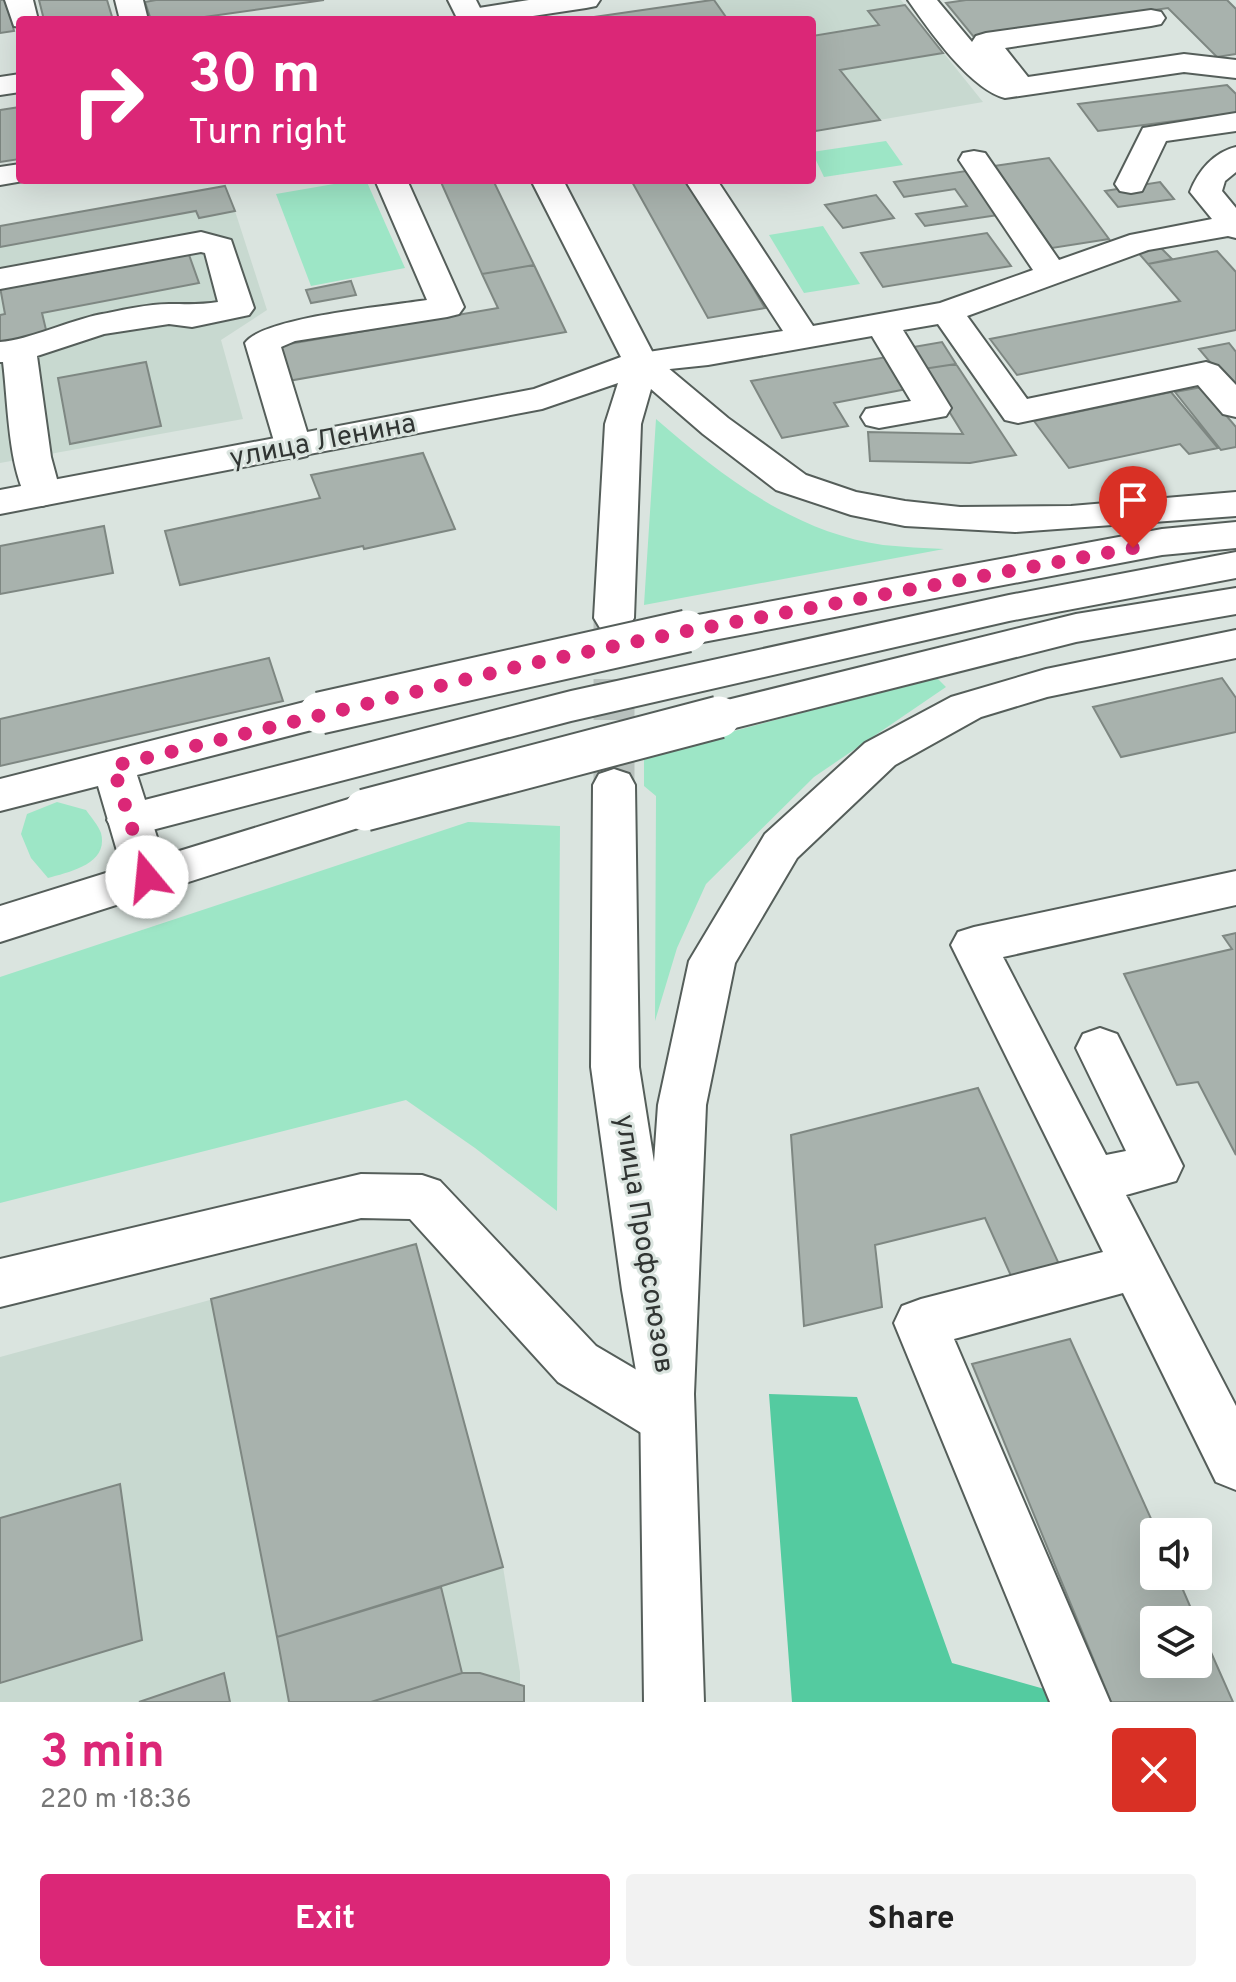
<!DOCTYPE html>
<meta charset="utf-8">
<style>
:root{--surface:#fff;--page:#f2f2f2;--text:#222;--muted:#767676;--accent:#db2777}
body{margin:0;font-family:Overpass,sans-serif;background:var(--page);color:var(--text);height:100vh;display:flex;flex-direction:column;font-size:30px;white-space:nowrap}
*{box-sizing:border-box;margin:0}
p{font-size:26px;color:var(--muted)}
.icon{flex:none;width:44px;height:44px;fill:none;stroke:currentColor;stroke-width:2;stroke-linecap:round;stroke-linejoin:round}
.map{position:relative;height:1702px;overflow:hidden}
.side{display:flex;flex-direction:column;background:var(--surface);flex:1}
.side>*{flex:none}
.top-card{position:absolute;left:16px;top:16px;width:800px;height:168px;border-radius:8px;box-shadow:0 8px 32px #0002;background:#db2777;color:#fff;overflow:hidden}
.controls{position:absolute;left:1140px;top:1518px;display:grid;gap:16px}
.controls a{display:grid;place-items:center;width:72px;height:72px;border-radius:8px;background:var(--surface);box-shadow:0 8px 32px #0002;font-size:40px}
.pin{position:absolute;display:grid;place-items:center;width:68px;height:68px;color:#fff;margin:-82px -34px;border-radius:50% 50% 50% 0;rotate:-45deg;box-shadow:0 0 8px #0007}
.pin .icon{rotate:45deg}
.me{position:absolute;width:88px;margin:-44px;rotate:343deg;stroke-linejoin:round;filter:drop-shadow(0 0 6px #0008)}
.turn{display:flex;align-items:center;gap:28px;height:168px;padding:0 40px;font-size:36px}
.turn .icon{width:104px;height:104px;stroke-width:2.5}
.turn b{display:block;font-size:56px;line-height:68px}
.round{display:grid;place-items:center;flex:none;width:84px;height:84px;border-radius:8px;background:var(--page)}
.overview{display:flex;align-items:center;justify-content:space-between;height:136px;padding:0 40px}
h1{font-size:48px;font-weight:700;line-height:60px;color:var(--accent)}
.cta{display:flex;gap:16px;margin-top:auto;padding:16px 40px}
.cta a{flex:1;height:92px;border-radius:8px;background:var(--accent);color:#fff;font-size:32px;font-weight:700;line-height:92px;text-align:center}
.cta a+a{background:var(--page);color:var(--text)}
.map>svg:first-child{display:block}
.built{fill:#c8d9d0}
.green{fill:#9de6c6}
.forest{fill:#54cba0}
.building{fill:#a8b2ad;stroke:#7e8782;stroke-width:2}
.lines{fill:none;stroke-linecap:round;stroke-linejoin:round}
.major-tunnel{stroke:#b8c1bd;stroke-width:41;stroke-dasharray:41 20;stroke-linecap:butt}
.minor-casing{stroke:#555e5a;stroke-width:4}
.major-casing{stroke:#555e5a;stroke-width:4}
.minor{fill:#fff;fill-rule:evenodd}
.major{fill:#fff;fill-rule:evenodd}
.major-bridge-casing{stroke:#555e5a;stroke-width:45;stroke-linecap:butt}
.major-bridge{stroke:#fff;stroke-width:41}
.route{stroke:#db2777;stroke-width:14;stroke-dasharray:0 25.2}
.labels{text-anchor:middle;dominant-baseline:central;stroke-width:6;stroke-linejoin:round;paint-order:stroke}
.street-label{font-size:28px;fill:#313533;stroke:#dae4df}
</style>
<div class="map">
<svg width="1236" height="1702" viewBox="0 0 1236 1702">
<rect width="100%" height="100%" fill="#dae4df"/>
<path class="built" d="M714,0h187l82,102 -167,29 -4,-6v-105h-84z
M196,211l3,7 36,-7 32,99 -46,30 22,79 -243,44v-216z
M416,1244l87,323 17,105v30h-520v-345z"/>
<path class="green" d="M886,141l17,24 -79,12 -12,-25z
M357,180h9l39,88 -94,18 -35,-92z
M823,226l37,58 -56,9 -35,-58z
M656,419c66,57 137,113 227,126 20,2 41,3 61,4l-300,56z
M936,677l10,10 -132,90 -108,107 -29,64 -22,73 1,-225 -12,-10v-31z
M57,802l29,8c5,7 12,15 15,23 8,31 -32,39 -53,45l-17,-20 -10,-24 6,-20z
M468,822l92,4 -3,385 -82,-63 -69,-48 -406,103v-226z"/>
<path class="forest" d="M769,1394l88,3 95,266 103,29 2,10h-265z"/>
<path class="building" d="M0,0h7l7,31 -14,2z
M39,0h68l6,20h-69z
M156,0h168l-141,20h-32l-6,-18z
M714,0l14,20 -141,-2 125,-18z
M966,0h261l9,9v45l-19,3 -49,-49 -195,28 -27,-33z
M905,5l38,48 -103,17 40,50 -64,11 -4,-6v-89l67,-11 -11,-14z
M1227,85l9,9v19l-138,18 -20,-27z
M20,107v52l-20,3v-52z
M1049,158l60,81 -57,9 -58,-82z
M966,171l32,44 -73,11 -9,-12 51,-8 -12,-17 -51,8 -10,-15z
M440,180h53l41,85 -52,9z
M631,180h58l76,128 -57,10z
M1160,182l14,17 -56,8 -13,-16z
M225,186l10,25 -36,7 -3,-7 -196,36v-21z
M876,195l18,23 -51,10 -18,-23z
M987,233l24,33 -128,21 -22,-34z
M1158,245l14,14 -24,5 -13,-15z
M1217,251l19,21v58l-219,45 -27,-36 190,-38 -32,-37z
M188,252l11,31 -157,30 5,21 -47,9v-28l5,-1 -5,-27z
M534,265l32,67 -278,49 -11,-35 221,-38 -16,-34z
M351,281l5,14 -45,8 -5,-13z
M942,342l14,22 -33,5 -15,-21z
M1229,343l7,9v41l-37,-44z
M892,356l20,32 -78,15 14,23 -66,12 -31,-57z
M146,362l15,64 -91,18 -12,-66z
M956,364l60,91 -46,8 -100,-2 -2,-29 95,2 -40,-65z
M1202,387l34,40v20l-15,3 -46,-58z
M1171,392l47,56 -29,6 -9,-10 -111,24 -35,-47z
M423,453l32,76 -91,20 -1,-3 -183,39 -15,-54 155,-33 -9,-23z
M104,526l9,47 -113,21v-48z
M269,658l14,43 -283,65v-47z
M1222,678l14,20v34l-115,25 -28,-50z
M1236,933v222l-38,-73 -21,3 -53,-111 108,-25 -9,-13z
M978,1088l81,176 -47,14 -27,-60 -110,27 7,62 -78,19 -13,-191z
M416,1244l87,323 -226,70 -66,-338z
M1070,1339l87,193h-3v44h23l19,44h-42v44h44v-41l35,79h-122l-139,-338z
M120,1484l22,156 -142,43v-165z
M441,1587l21,86 -91,29h-82l-12,-65z
M224,1673l6,29h-91z
M462,1673h18l44,13v16h-153z"/>
<g class="lines">
<path class="major-tunnel" d="M614,618v165"/>
<defs>
<path id="minor" d="M5,0h28l5,20h-18v7l-6,-1z
M115,0h28l5,20h-28z
M529,0h71l-4,6 -10,2 -79,12h-49l-2,-3 4,-6z
M908,0h29l35,42 4,-6 10,-3 165,-23 10,2 4,6 -4,6 -10,2 -146,22 23,29 156,-23 52,6v18l-52,-6 -179,26c-35,-9 -76,-68 -97,-98z
M1236,113v18l-70,10 -24,50 -11,2 -11,-2 -5,-7 28,-56z
M1236,147v25l-11,9 -3,10 14,17v30l-8,-2 -80,14 -181,66 60,83 179,-37 12,4 18,19v32l-13,-3 -25,-29 -180,38 -13,-3 -67,-96 -35,6 48,78 -5,8 -67,12 -13,-3 -5,-8 5,-8 45,-8 -39,-65 -164,29 -67,7 -12,-3 -5,-7 5,-7 154,-24 -98,-151h32l96,146 127,-23 93,-33 -74,-110 4,-7 11,-2 11,2 74,107 71,-25 82,-16 -22,-27c8,-21 24,-40 46,-45z
M20,164v16h9l-29,5v-18z
M375,180h32l57,127 -5,7 -12,3 -152,24 -14,6 31,101 -5,8 -13,3 -13,-3 -5,-8 -31,-105c18,-26 146,-37 182,-43z
M201,232l30,8 23,68 -5,7 -57,12 -23,-3 -65,10 -67,22 14,101 10,37 -6,8 -13,4 -13,-4c-21,-32 -21,-101 -26,-140h-3v-20c29,-2 70,-22 102,-28 21,-4 46,-10 67,-10 18,0 32,1 49,-2l-13,-49 -4,-1 -201,37v-20z
M1236,552v26l-227,43 -438,100 -442,115 -15,-4 -7,-12 7,-12 15,-4 442,-113 438,-96z
M1236,871v34l-233,52 103,198 20,-4 -50,-103 7,-14 17,-6 17,6 66,132 -7,15 -50,14 110,211v84l-20,-8 -93,-189 -169,46 156,363h-60l-156,-379 8,-17 19,-7 182,-47 -152,-307 7,-13 16,-5z
M361,1174l61,1 18,6 156,165 90,53 8,19 -8,19 -19,7 -19,-7 -90,-55 -148,-163 -49,-1 -361,89v-48z"/>
<path id="major" d="M448,0h28l10,20h-28z
M20,74v18l-20,3v-18z
M531,180h32l92,177 73,61 78,57 50,17 49,9 55,6 111,-1 165,-14v24l-221,16 -110,-6 -54,-11 -75,-25 -73,-56 -52,-45 -10,35 -7,194 -6,10 -14,4 -14,-4 -6,-10 11,-194 13,-41 -76,26 -542,105v-24l534,-101 87,-32z
M1236,522v26l-74,7 -475,90 -14,-4 -6,-10 6,-10 14,-4 475,-88z
M1236,588v26l-160,28 -357,90 -15,-4 -6,-11 6,-11 15,-4 357,-88z
M1236,630v28l-189,39 -66,20 -86,48 -98,93 -62,105 -29,142 -12,289 10,308h-60l-4,-308 -18,-104 -31,-223 2,-282 6,-11 15,-5 15,5 6,11 4,282 15,95 4,-57 31,-144 76,-127 100,-91 86,-46 95,-28z
M320,698l15,4 6,11 -6,11 -198,51 26,81 202,-62 15,5 7,11 -7,11 -380,121v-36l122,-38 -24,-82 -98,25v-32z"/>
</defs>
<use href="#minor" class="minor-casing"/>
<use href="#major" class="major-casing"/>
<use href="#minor" class="minor"/>
<use href="#major" class="major"/>
<defs>
<path id="major-bridge" d="M320,713l367,-82
M365,810l354,-93"/>
</defs>
<use href="#major-bridge" class="major-bridge-casing"/>
<use href="#major-bridge" class="major-bridge"/>
</g>
<g class="lines">
<path class="route" d="M147,877l-34,-111 416,-102 158,-33 446,-83"/>
</g>
<g class="labels">
<g class="street-label">
<text transform="translate(323 442) rotate(-11)">улица Ленина</text>
<text transform="translate(643 1244) rotate(81)">улица Профсоюзов</text>
</g>
</g>
</svg>
<div class="controls">
<a><svg class="icon" aria-label="sound" viewBox="0 0 24 24"><path d="M4 9h4l5-4v14l-5-4H4zM17 9q2 3 0 6"/></svg></a>
<a><svg class="icon" aria-label="layers" viewBox="0 0 24 24"><path d="M12 4l9 5-9 5-9-5zM3 14l9 5 9-5"/></svg></a>
</div>
<div class="pin" style="left:1133px;top:548px;background:#d93025"><svg class="icon" aria-label="arrive" viewBox="0 0 24 24"><path d="M6 21V4h12l-3 4 3 4H6"/></svg></div>
<svg class="me" style="left:147px;top:877px" viewBox="-20 -20 40 40"><circle r="19" fill="#fff"/><path d="M0-13L10 11 0 6-10 11z" fill="#db2777"/></svg>
<div class="top-card">
<div class="turn"><svg class="icon" aria-label="right" viewBox="0 0 24 24"><path d="M7 20v-9h11M14 6l5 5-5 5"/></svg><div><b>30 m</b>Turn right</div></div>
</div>
</div>
<section class="side">
<div class="overview"><div><h1>3 min</h1><p>220 m · 18:36</p></div><a class="round" style="background:#d93025;color:#fff"><svg class="icon" aria-label="close" viewBox="0 0 24 24"><path d="M6 6l12 12M18 6L6 18"/></svg></a></div>
<div class="cta"><a>Exit</a><a>Share</a></div>
</section>
